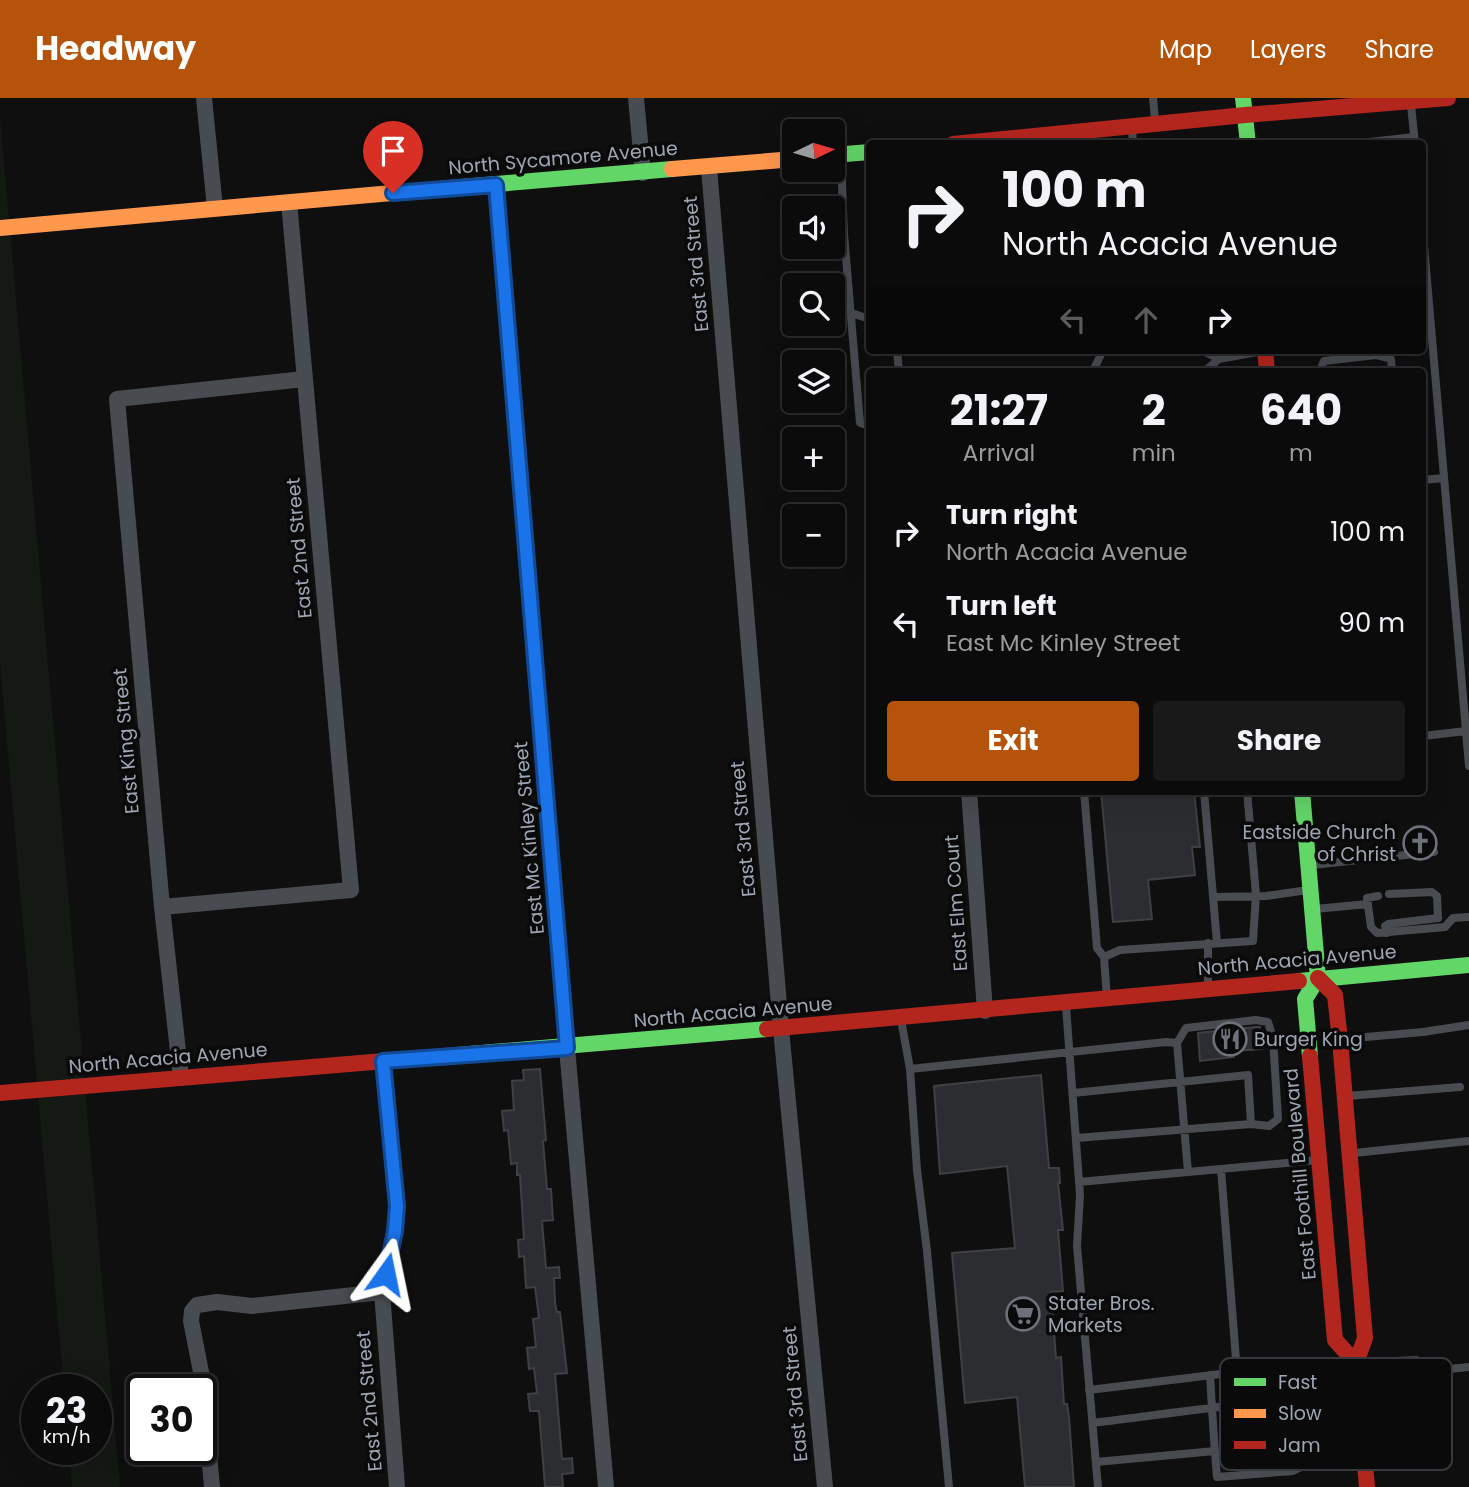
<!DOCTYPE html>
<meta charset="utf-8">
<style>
:root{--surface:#0b0b0c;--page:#19191a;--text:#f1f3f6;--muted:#9a9b9d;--line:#2b2b2d;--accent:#b45309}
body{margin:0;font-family:Poppins,sans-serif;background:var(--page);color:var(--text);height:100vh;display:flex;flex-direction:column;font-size:26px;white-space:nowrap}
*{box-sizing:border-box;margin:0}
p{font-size:23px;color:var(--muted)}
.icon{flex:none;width:38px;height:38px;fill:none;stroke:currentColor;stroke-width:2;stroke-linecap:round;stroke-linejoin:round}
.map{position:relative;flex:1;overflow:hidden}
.panel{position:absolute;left:866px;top:270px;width:560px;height:427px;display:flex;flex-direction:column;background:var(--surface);border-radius:7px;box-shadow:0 7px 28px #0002,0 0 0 2px var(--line)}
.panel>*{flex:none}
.banner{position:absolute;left:866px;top:42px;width:560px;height:214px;border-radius:7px;box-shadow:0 7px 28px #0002,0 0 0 2px var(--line);background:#0b0b0c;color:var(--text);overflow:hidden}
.needle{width:46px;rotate:85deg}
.tools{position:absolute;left:782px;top:21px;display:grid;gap:14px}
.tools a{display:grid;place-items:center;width:63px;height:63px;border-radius:7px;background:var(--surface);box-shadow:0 7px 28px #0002,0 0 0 2px var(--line);font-size:35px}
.speed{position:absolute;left:21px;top:1276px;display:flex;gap:14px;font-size:35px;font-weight:700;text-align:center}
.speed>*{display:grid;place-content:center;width:91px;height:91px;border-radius:50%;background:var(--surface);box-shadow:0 7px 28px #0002,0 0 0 2px var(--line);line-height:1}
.speed small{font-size:18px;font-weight:400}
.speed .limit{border:4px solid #111;border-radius:10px;background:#fff;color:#111}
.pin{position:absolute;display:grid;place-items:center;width:60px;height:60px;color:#fff;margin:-72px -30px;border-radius:50% 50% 50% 0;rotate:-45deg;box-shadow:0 0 7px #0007}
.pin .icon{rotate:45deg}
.me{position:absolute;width:77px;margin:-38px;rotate:12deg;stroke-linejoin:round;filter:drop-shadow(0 0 5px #0008)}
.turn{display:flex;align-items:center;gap:24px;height:147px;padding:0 21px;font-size:32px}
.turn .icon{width:91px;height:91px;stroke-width:2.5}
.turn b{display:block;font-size:49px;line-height:60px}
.lanes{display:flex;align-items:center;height:66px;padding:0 21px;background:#0003;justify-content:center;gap:35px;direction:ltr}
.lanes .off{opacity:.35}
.eta{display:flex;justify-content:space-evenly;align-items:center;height:119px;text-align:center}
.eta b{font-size:42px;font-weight:700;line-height:49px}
.primary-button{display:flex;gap:14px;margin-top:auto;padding:14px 21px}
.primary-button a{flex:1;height:80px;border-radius:7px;background:var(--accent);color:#fff;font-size:28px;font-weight:700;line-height:80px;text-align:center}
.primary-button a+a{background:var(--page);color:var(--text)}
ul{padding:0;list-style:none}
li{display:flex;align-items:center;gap:21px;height:91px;padding:0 21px}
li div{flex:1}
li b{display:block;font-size:26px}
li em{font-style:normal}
header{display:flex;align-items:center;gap:42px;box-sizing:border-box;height:98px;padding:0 35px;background:var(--accent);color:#fff}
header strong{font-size:33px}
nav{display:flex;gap:38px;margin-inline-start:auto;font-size:24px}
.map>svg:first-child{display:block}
.green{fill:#141914}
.building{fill:#2c2d30;stroke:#3e4044;stroke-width:2}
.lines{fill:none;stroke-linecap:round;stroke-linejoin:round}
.lane{stroke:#484b50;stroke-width:8}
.street{stroke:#484b50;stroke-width:16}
.fast{stroke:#63d668;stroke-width:16}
.slow{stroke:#ff974d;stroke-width:16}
.jam{stroke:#b3261e;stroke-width:16}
.route-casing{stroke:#114b97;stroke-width:18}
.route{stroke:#1a73e8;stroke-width:12}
.labels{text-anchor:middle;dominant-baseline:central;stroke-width:7;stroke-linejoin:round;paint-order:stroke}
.street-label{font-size:19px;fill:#9ea6b3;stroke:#0a0a0b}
.poi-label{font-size:19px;fill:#9ea6b3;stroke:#0a0a0b;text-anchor:start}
.key{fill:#0a0a0b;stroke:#36393d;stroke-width:2}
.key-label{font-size:19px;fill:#9ea6b3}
</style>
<header>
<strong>Headway</strong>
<nav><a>Map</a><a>Layers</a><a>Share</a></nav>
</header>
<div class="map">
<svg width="1469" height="1389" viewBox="0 0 1469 1389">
<rect width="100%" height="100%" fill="#0f0f10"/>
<path class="green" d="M0,19l120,1370h-48l-3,-38h27v-59l-32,-1 -64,-726z"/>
<path class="building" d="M1101,693h93l6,56h-8l3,28 -47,5 4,39 -39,3z
M1256,929h4l2,22 -29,2 1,6 -34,4 -2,-28z
M540,971l6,71 -3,1 4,48h4l2,31 -11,1 4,47 13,-1 1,11h-6l1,25 2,9h3l7,61 -12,1 7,85 10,-1 1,15 -11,1 1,13h-18l-6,-76h-9l-2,-17 9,-1 -3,-25 -5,1 -2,-21 9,-1 -3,-28 6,-1 -4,-31 -9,1 -2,-32 -5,1 -1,-17 6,-1 -4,-64h-3v-12l-6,1 -3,-34 -4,1 -2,-20 12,-1 -2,-29 12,-1 -1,-10z
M1041,977l8,93h10l1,15h-2l5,47h-5l5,61 -12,1 5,66 5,-1 3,47h3l2,13 5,70h-49l-8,-90 -52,6 -13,-150 63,-5 -8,-82 -67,8 -6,-88z"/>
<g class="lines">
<path class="lane" d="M1153,0l2,22
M1411,7l4,39
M1132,31l1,15
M1352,46l62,-7
M841,60l3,76 16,189 10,3
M1423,136l46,532
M851,215l19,6
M897,252l2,21
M1196,252l7,1 16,8
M1093,273l10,-21
M1205,273l14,-12 43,-8
M1320,273l4,-10 52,-6 15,4 1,12
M1423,382l21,-2
M1423,638l43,-5
M1084,693l13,157 7,9
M1204,693l13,152
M1312,767l122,-13
M1378,798l-11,2 4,29 6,6 68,-6 8,-9 16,-1
M1214,799l52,-1 42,-6
M1315,811l53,-5
M1387,835l-2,-7 3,-2 50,-6 -1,-22 -5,-4 -43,2
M1208,891v-46
M1107,901l-3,-42 16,-7 133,-9 3,-46 -9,-104
M1066,908l14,189 -3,51 21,241
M901,922l9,49 7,101 10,81 22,236
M1343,941l80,-7 46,-7
M910,971l256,-27 11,1 11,129 130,-12
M1073,995l175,-18 3,49
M1347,998l113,-9
M1077,1040l174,-14 18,2 9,-7 -5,-81 -5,-16 -12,-2 -70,8 -9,15
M1354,1055l115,-12
M1221,1071l16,203
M1079,1084l109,-10
M1089,1292l148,-18 119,-9 60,-3 23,10 30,-3
M1249,1306l4,70
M1093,1325c67,-8 134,-19 201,-23 14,16 17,46 9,66l-10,5 -76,6c-3,-34 -5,-68 -7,-102
M1096,1364l119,-11"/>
<path class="street" d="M204,0l11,110
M636,0l7,75
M709,70l72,861 44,458
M496,87l71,863 39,439
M969,693l16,220
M162,809l189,-17 -62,-688
M383,963l14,145 -2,25 -13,61 15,195
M181,980l-19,-171 -45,-508 187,-20
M212,1389l-10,-110 -11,-56 1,-10 5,-6 20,-3 35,4 130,-14"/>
<path class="fast" d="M1243,0l5,46
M833,57l37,-3
M392,95l280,-24
M1302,693l16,187 -13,21 5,57
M1299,883l170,-16
M457,957l310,-26"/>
<path class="slow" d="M672,71l122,-10
M0,130l392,-35"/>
<path class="jam" d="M953,46l292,-29 203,-17
M1265,252l2,21
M1318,880l17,17 5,45 25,298 -9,25 11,124
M767,931l532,-48
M1310,958l25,284 21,23
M0,995l457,-38"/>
</g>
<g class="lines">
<defs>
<path id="route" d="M386,1176l9,-43 2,-25 -14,-145 184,-13 -71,-863 -103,8"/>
</defs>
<use href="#route" class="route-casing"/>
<use href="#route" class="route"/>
</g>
<defs>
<symbol id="church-ring" viewBox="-11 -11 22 22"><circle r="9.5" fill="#0a0a0b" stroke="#6c717a" stroke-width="1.5"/><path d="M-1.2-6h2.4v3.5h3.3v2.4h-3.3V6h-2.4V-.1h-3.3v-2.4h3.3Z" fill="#6c717a"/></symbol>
<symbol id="restaurant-ring" viewBox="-11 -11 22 22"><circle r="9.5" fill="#0a0a0b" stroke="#6c717a" stroke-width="1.5"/><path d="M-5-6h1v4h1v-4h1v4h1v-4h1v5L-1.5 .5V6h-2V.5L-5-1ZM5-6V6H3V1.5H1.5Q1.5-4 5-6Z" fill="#6c717a"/></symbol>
<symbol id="supermarket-ring" viewBox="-11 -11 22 22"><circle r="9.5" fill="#0a0a0b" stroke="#6c717a" stroke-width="1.5"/><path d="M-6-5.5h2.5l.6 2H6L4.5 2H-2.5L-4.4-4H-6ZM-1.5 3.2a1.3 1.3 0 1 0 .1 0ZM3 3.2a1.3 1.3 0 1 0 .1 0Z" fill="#6c717a"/></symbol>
</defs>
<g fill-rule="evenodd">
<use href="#church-ring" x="1401" y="726" width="38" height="38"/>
<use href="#restaurant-ring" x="1211" y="922" width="38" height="38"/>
<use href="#supermarket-ring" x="1004" y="1197" width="38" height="38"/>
</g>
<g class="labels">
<g class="street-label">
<text transform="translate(563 60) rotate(-5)">North Sycamore Avenue</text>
<text transform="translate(696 166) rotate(-95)">East 3rd Street</text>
<text transform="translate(299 450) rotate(-95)">East 2nd Street</text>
<text transform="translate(126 643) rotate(-95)">East King Street</text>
<text transform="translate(743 731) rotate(-95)">East 3rd Street</text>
<text transform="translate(529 740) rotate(-95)">East Mc Kinley Street</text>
<text transform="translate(956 805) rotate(-94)">East Elm Court</text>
<text transform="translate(1297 862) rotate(-5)">North Acacia Avenue</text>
<text transform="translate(733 914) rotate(-5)">North Acacia Avenue</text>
<text transform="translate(168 960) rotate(-5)">North Acacia Avenue</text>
<text transform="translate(1300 1076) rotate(-95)">East Foothill Boulevard</text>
<text transform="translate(795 1296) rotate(-95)">East 3rd Street</text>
<text transform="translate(369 1303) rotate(-95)">East 2nd Street</text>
</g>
<g class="poi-label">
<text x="1396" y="734" text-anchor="end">Eastside Church<tspan x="1396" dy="22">of Christ</tspan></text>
<text x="1254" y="941">Burger King</text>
<text x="1048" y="1205">Stater Bros.<tspan x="1048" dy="22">Markets</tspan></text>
</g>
</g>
<rect x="1220" y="1260" width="232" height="112" rx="10" class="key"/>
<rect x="1234" y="1280" width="32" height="8" fill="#63d668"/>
<rect x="1234" y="1311" width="32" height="9" fill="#ff974d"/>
<rect x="1234" y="1343" width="32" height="8" fill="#b3261e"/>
<g class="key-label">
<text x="1278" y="1291">Fast</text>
<text x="1278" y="1322">Slow</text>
<text x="1278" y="1354">Jam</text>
</g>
</svg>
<div class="tools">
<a><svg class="needle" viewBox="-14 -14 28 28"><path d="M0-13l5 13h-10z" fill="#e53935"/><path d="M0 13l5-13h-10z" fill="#9a9b9d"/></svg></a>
<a><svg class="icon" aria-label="sound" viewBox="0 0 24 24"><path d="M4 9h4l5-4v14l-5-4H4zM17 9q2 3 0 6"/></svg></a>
<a><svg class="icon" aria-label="search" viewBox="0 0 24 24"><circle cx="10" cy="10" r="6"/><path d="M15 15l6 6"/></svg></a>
<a><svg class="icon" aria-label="layers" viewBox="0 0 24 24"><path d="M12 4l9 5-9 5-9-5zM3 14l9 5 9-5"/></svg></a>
<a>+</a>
<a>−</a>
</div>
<div class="speed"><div>23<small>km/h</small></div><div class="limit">30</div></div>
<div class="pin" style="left:393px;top:95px;background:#d93025"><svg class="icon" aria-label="arrive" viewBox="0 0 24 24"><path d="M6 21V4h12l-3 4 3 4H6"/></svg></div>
<svg class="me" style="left:386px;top:1176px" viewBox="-20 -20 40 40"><path d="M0-17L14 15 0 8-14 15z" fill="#1a73e8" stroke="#fff" stroke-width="4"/></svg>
<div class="banner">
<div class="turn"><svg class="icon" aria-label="right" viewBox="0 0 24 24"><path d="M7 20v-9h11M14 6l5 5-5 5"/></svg><div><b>100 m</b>North Acacia Avenue</div></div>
<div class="lanes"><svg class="icon off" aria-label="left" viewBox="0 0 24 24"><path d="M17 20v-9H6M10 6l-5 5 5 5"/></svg><svg class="icon off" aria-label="ahead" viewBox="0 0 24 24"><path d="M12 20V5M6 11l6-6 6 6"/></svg><svg class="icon" aria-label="right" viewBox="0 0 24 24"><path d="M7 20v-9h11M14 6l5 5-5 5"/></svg></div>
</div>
<section class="panel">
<div class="eta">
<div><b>21:27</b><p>Arrival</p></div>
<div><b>2</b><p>min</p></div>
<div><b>640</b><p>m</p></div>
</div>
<ul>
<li><svg class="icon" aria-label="right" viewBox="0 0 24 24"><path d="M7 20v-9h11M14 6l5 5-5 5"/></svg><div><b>Turn right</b><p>North Acacia Avenue</p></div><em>100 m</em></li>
<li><svg class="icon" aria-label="left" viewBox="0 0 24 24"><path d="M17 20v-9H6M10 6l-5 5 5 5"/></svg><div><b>Turn left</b><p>East Mc Kinley Street</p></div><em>90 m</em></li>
</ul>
<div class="primary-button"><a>Exit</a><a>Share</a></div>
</section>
</div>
